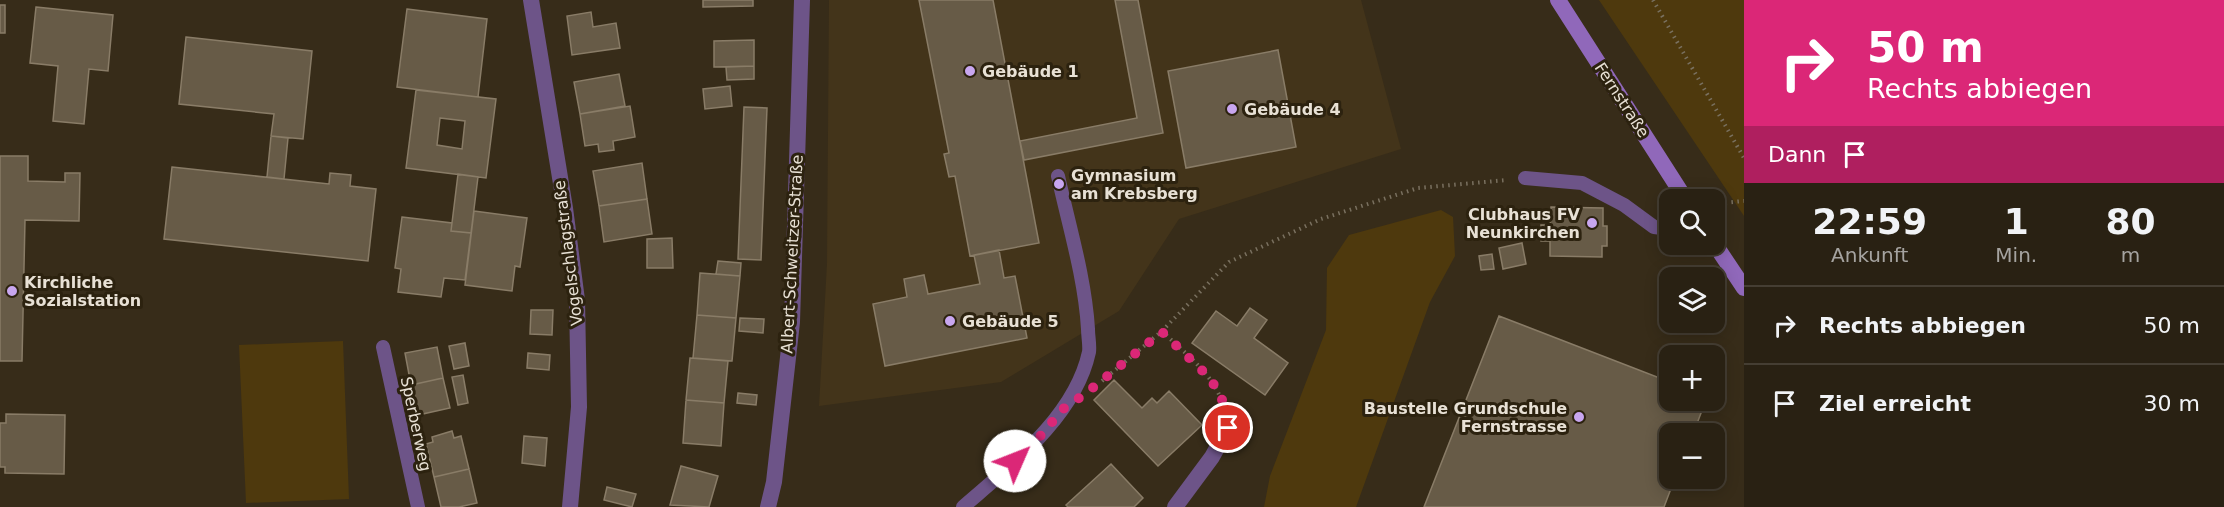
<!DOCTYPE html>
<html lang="de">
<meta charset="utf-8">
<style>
:root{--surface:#292113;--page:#352e21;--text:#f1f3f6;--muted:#a5a3a0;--line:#453e33}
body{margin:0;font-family:"DejaVu Sans",sans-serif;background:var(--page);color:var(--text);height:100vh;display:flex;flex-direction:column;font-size:22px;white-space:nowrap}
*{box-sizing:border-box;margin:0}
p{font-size:20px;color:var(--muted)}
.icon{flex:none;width:33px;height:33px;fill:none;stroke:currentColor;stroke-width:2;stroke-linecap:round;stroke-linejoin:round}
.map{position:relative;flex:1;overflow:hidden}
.panel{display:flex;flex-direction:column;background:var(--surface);width:480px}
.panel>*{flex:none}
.banner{background:#db2777;color:#fff;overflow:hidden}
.buttons{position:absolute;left:1659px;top:189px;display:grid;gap:12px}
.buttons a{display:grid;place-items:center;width:66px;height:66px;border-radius:12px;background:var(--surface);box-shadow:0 3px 15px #0003,0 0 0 2px var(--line);font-size:30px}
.pin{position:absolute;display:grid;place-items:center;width:51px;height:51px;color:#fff;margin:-26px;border:3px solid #fff;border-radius:50%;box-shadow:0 2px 6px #0007}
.me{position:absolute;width:66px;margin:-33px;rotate:46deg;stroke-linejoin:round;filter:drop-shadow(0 0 4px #0008)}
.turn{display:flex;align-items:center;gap:21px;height:126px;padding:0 24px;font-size:27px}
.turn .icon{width:78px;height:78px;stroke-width:2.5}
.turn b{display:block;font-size:42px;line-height:51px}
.then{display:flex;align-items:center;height:57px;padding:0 24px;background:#0003;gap:12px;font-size:22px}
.eta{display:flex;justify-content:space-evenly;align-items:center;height:102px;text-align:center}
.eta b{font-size:36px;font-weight:800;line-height:42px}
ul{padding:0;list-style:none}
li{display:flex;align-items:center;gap:18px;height:78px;padding:0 24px;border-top:2px solid var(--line)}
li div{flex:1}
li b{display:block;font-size:22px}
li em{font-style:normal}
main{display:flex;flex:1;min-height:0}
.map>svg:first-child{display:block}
.built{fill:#43341a}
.green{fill:#4e390d}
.building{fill:#675b47;stroke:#897c67;stroke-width:1.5;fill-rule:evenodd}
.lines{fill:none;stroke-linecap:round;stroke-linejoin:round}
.path{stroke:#79705f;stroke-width:4;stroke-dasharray:1.5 4.5;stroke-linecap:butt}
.service{stroke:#6d5488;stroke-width:14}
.minor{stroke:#6d5488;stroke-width:16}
.secondary{stroke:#9068ba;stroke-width:16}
.route{stroke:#db2777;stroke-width:10;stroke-dasharray:0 18}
.poi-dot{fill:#c8a6ef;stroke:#2c220f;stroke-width:2}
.labels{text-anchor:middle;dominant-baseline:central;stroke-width:6;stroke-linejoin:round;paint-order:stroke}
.poi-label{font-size:16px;font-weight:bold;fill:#e8e1d5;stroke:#2c220f;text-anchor:start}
.street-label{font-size:16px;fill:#e8e1d5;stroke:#2c220f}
</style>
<main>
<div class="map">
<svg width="1744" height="507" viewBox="0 0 1744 507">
<rect width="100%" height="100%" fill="#372c19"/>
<path class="built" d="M829,0h532l40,149 -222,70 -60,92 -118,71 -182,24 8,-142z"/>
<path class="green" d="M1599,0h145v216z
M1441,210l12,7 2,39 -25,46 -74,205h-92l6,-31 56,-146 1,-62 22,-33z
M343,341l6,158 -103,4 -7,-158z"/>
<path class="building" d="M703,0h50v6l-50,1z
M919,0h74l46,243 -69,13 -15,-80 -6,1 -5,-23 5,-1z
M1115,0h23l25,133 -139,27 -4,-19 117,-23z
M0,5h5v28h-5z
M36,7l77,8 -5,56 -19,-2 -5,55 -31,-3 5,-55 -28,-3z
M407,9l80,10 -9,78 -81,-10z
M591,12l2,15 23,-4 4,25 -48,7 -5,-39z
M186,37l126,14 -9,88 -32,-3 3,-22 -95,-10z
M754,40v26l-40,1v-26z
M1278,50l18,97 -110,21 -18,-97z
M754,66v13l-27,1 -1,-13z
M619,74l6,32 -45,8 -6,-32z
M730,86l2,20 -27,3 -2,-20z
M416,90l80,9 -10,79 -80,-10zM440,118l25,3 -3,28 -25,-4z
M630,106l5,31 -22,4 1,9 -15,2 -1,-8 -13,2 -5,-32z
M744,107l23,1 -6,152 -23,-1z
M271,136l17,2 -4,41 -17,-2z
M0,156h28v25l37,1v-9h15l-1,48 -54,-1 -3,141h-22z
M642,163l5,36 -48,7 -6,-35z
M172,167l157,17 1,-11 21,2 -1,11 26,3 -8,72 -204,-22z
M458,174l20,3 -7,56 -20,-2z
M647,199l5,35 -48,8 -5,-36z
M1551,207l52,1v18h4v20h-5v11l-52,-1v-15h-9v-16h9z
M474,211l53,7 -7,49 -5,-1 -3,25 -47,-6z
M402,217l50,6 -1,8 20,2 -6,47 -21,-2 -3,19 -43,-5 3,-23 -6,-1z
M672,238l1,30h-26v-29z
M1522,243l4,21 -23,5 -4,-21z
M999,250l5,28 11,-2 12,62 -142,28 -12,-62 34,-7 -3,-18 20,-4 4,19 52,-10 -6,-29z
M1492,254l2,15 -13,1 -2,-14z
M718,261l23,2 -1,13 -24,-2z
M700,273l40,3 -4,42 -39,-3z
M1250,308l17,12 -13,18 34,25 -23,32 -73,-52 24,-32 21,15z
M531,310h22l-1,25 -22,-1z
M697,315l39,3 -4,43 -39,-3z
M1499,316l171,66v18h36l-13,34h-23v44h5l-11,29h-240z
M740,318l24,1 -1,14 -24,-2z
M465,343l4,23 -15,3 -5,-23z
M437,347l6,31 -32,7 -6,-32z
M528,353l22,2 -1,15 -22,-2z
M690,358l38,3 -4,42 -38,-3z
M463,375l5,28 -10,2 -6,-28z
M443,378l7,30 -32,7 -7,-30z
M1114,380l28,28 10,-10 5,5 12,-12 33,34 -44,41 -64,-66z
M738,393l19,2 -1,10 -19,-2z
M686,400l38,3 -3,43 -38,-3z
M6,414l59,1 -1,59 -59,-1v-6h-5v-44h6z
M452,431l2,7 7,-2 8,33 -35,8 -8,-33 7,-2 -1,-5z
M524,436l23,2 -2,28 -23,-3z
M1111,464l32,34 -9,9h-66l-2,-2z
M681,466l37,10 -9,31 -39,-2z
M469,469l8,34 -18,4h-18l-7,-30z
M607,487l29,7 -4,13 -28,-7z"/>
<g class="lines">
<path class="path" d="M1653,0l91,158
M1714,206l8,-3 22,-2
M1162,331c23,23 55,45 62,78
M1102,381l60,-50 67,-69 92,-43 97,-31 89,-8"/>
<path class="service" d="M1525,178l57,5 42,22 30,22 16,2
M383,347l35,160
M963,507c47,-41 112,-90 126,-155 1,-7 -1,-15 -1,-23 -3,-51 -19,-103 -30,-153"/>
<path class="minor" d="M531,0l34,208 12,92 2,107 -9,100
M768,507l6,-25 18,-160 10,-322
M1175,507l37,-50 16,-29"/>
<path class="secondary" d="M1558,0l128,200
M1714,243l30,45"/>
</g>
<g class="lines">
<path class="route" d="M1015,461l17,-15 31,-37 22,-15 77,-62 46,44 13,19 7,33"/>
</g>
<g class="poi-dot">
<circle cx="970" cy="71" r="6"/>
<circle cx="1232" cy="109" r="6"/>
<circle cx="1059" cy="184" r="6"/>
<circle cx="1592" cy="223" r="6"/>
<circle cx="12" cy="291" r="6"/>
<circle cx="950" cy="321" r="6"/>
<circle cx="1579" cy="417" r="6"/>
</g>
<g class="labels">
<g class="poi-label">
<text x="982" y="71">Gebäude 1</text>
<text x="1244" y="109">Gebäude 4</text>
<text x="1071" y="175">Gymnasium<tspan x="1071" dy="18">am Krebsberg</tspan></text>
<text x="1580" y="214" text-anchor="end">Clubhaus FV<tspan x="1580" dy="18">Neunkirchen</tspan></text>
<text x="24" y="282">Kirchliche<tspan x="24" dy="18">Sozialstation</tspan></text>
<text x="962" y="321">Gebäude 5</text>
<text x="1567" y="408" text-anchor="end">Baustelle Grundschule<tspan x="1567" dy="18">Fernstrasse</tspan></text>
</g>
<g class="street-label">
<text transform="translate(1622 100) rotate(57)">Fernstraße</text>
<text transform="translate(568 253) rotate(-97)">Vogelschlagstraße</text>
<text transform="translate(792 254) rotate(-87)">Albert-Schweitzer-Straße</text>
<text transform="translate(416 424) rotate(78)">Sperberweg</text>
</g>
</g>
</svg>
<div class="buttons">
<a><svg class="icon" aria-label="search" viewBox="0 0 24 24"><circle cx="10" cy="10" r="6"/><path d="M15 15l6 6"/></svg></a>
<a><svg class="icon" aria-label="layers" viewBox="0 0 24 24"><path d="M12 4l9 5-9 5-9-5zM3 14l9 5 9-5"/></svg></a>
<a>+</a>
<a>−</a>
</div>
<div class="pin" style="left:1228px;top:428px;background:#d93025"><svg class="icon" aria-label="arrive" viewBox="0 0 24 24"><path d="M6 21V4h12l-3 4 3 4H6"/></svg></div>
<svg class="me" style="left:1015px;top:461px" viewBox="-20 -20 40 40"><circle r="19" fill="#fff"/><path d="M0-13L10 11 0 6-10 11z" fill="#db2777"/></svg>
</div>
<section class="panel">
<div class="banner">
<div class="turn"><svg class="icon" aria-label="right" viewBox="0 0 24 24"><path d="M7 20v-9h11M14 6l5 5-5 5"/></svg><div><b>50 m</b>Rechts abbiegen</div></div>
<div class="then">Dann<svg class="icon" aria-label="arrive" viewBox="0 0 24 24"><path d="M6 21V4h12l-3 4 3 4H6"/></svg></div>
</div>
<div class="eta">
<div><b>22:59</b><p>Ankunft</p></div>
<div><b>1</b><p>Min.</p></div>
<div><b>80</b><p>m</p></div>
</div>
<ul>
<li><svg class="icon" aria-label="right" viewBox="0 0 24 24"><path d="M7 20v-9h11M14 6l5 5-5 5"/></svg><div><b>Rechts abbiegen</b></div><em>50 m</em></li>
<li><svg class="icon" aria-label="arrive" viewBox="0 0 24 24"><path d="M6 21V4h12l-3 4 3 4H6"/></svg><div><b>Ziel erreicht</b></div><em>30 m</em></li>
</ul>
</section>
</main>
